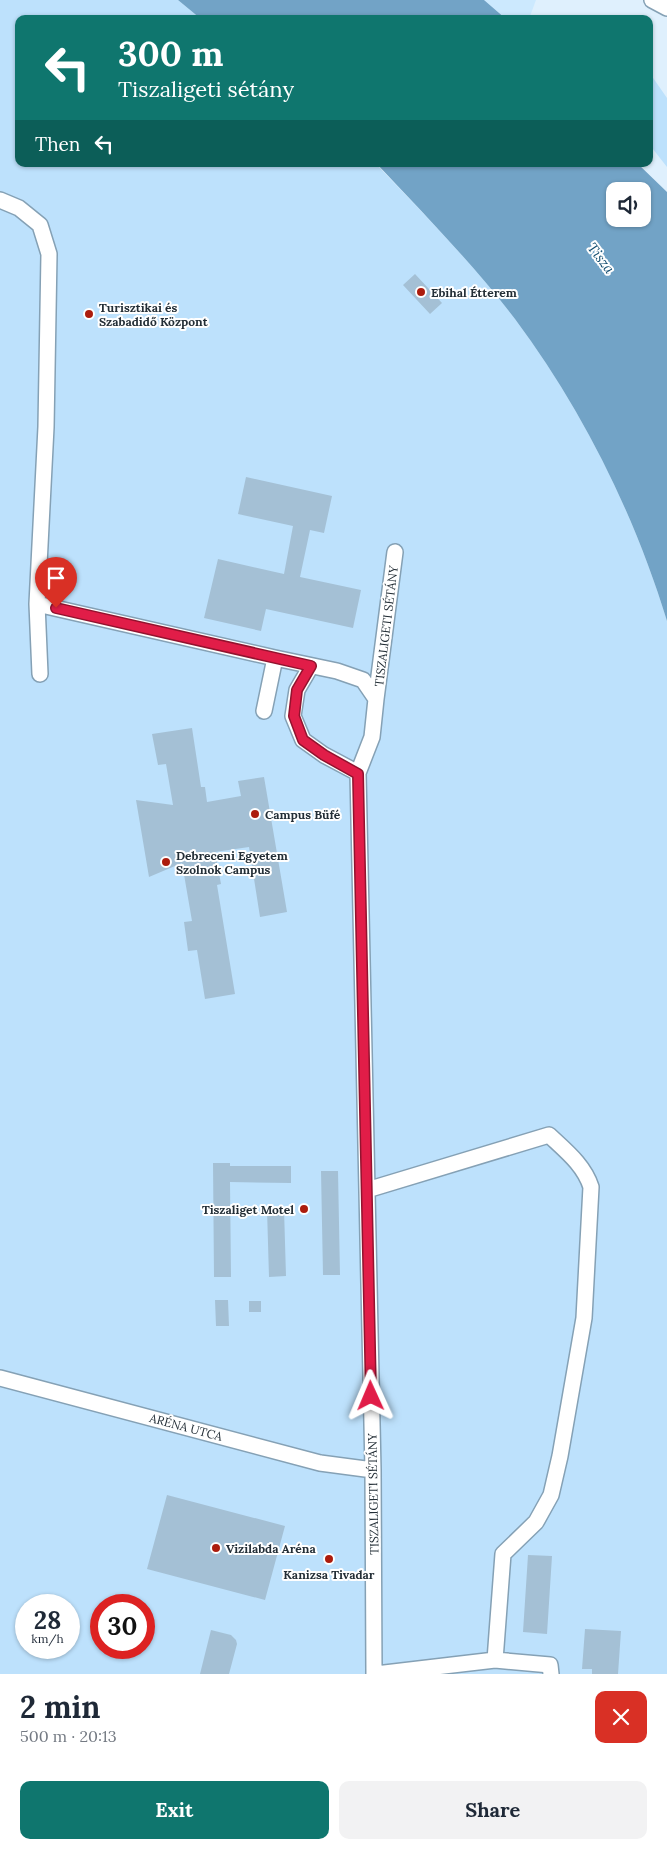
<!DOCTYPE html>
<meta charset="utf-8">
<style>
:root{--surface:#fff;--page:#f2f2f3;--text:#1f2937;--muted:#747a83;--accent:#0f766e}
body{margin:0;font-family:Lora,serif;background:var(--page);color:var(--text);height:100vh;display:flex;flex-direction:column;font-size:19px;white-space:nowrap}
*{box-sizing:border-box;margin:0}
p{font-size:16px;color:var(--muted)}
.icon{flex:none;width:28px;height:28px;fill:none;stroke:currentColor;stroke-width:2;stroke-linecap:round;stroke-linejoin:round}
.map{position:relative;height:1674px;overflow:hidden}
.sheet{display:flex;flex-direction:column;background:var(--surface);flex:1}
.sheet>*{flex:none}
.guide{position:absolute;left:15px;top:15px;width:638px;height:152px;border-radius:10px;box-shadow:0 1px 4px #0004;background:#0f766e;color:#fff;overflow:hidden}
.tools{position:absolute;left:606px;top:182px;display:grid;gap:10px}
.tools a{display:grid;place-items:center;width:45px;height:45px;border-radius:10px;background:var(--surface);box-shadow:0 1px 4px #0004;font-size:25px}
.speed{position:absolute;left:15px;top:1594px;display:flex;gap:10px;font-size:25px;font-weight:700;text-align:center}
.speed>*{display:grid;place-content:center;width:65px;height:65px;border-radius:50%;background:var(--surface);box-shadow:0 1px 4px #0004;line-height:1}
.speed small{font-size:12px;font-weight:400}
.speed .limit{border:8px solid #d22;background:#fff;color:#111}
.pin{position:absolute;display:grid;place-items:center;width:42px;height:42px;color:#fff;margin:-51px -21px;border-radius:50% 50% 50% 0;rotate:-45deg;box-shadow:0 0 5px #0007}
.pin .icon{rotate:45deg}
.me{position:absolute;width:55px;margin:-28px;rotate:359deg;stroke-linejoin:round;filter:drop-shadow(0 0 4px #0008)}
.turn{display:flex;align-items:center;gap:18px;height:105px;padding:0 20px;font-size:22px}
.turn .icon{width:65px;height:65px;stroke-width:2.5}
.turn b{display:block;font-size:35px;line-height:42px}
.then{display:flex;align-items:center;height:48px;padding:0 20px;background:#0003;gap:10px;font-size:19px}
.round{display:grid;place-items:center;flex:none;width:52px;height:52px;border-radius:10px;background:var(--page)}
.overview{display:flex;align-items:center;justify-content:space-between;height:85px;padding:0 20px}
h1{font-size:30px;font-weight:700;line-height:38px}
.button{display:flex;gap:10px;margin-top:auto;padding:10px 20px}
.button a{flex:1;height:58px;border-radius:10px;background:var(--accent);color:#fff;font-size:20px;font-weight:700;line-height:58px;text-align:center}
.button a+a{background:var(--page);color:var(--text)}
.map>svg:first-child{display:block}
.built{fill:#cce9fe}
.green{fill:#bde1fc;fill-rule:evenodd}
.water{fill:#72a3c6;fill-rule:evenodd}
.building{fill:#a4c0d5}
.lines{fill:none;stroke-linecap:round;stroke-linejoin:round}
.minor-casing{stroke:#85a1b5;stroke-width:18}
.minor{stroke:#fff;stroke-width:15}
.route-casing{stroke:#92132f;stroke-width:12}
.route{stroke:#e11d48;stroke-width:9}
.poi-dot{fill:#ac1c0d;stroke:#fff;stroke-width:2}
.labels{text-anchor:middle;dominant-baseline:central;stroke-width:4;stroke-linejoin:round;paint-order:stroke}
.poi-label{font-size:12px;font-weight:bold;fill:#232e36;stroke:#fff;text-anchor:start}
.street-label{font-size:12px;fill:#232e36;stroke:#fff}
.water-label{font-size:14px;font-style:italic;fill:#114c6f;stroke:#fff}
</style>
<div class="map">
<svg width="667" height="1674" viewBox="0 0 667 1674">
<rect width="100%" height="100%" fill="#dff0fd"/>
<path class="built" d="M484,0h52l-7,19h-23z"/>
<path class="green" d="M0,0h178l23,19h-182v145h357c48,50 97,100 139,155 67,90 119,194 152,302v1053h-667zM26,1605h43v43h-43zM101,1605h43v43h-43z
M649,72l18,26v69l-18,-23z"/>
<path class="water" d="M178,0h306l22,19h-305z
M377,164h261l29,28v429c-33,-108 -85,-212 -152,-302 -42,-55 -91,-105 -138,-155zM642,191v28h-27v-28z"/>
<path class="building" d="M415,274l27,29 -12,11 -27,-29z
M246,477l86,19 -8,37 -14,-3 -10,47 61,13 -8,38 -87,-19 -5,22 -57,-13 14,-59 66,15 9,-48 -55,-12z
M192,728l9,59h4l2,15 34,-6 -3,-15 26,-4 23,135 -27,5 -11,-70 -34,5 6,32 -4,1 18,109 -30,5 -8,-49 -9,1 -4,-29 8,-1 -10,-58 -33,14 -13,-77 37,5 -7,-41 -8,1 -6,-31z
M213,1163h17v3h61v17l-61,-1 1,95h-17z
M321,1171h17l2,104h-17z
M267,1209h17l2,67 -17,1z
M215,1300h13l1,26h-13z
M249,1301h12v11h-12z
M167,1495l118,31 -20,74 -118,-31z
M528,1555l24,1 -5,78 -24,-2z
M585,1629l36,2 -3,43h-26v-5h-10z
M211,1630l20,5 5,5 1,4 -8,30h-29z"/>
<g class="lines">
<defs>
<path id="minor" d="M652,0l15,8
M0,200l19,8 21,17 9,29 -3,173 -9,177 238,54 62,13 26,9 13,19 -4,38 -14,36 15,697 1,204
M37,604l3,70
M311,666l-14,24 -4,26 10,24 21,15 34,18
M376,699l19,-147
M264,711l11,-53
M367,1190l182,-55c17,16 35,30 42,52l-7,131 -24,138 -9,39 -15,27 -33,32 -8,106
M0,1378l320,85 53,7
M376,1674l119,-14 55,5 1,9"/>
</defs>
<use href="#minor" class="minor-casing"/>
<use href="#minor" class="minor"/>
</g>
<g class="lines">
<defs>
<path id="route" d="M56,608l255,58 -14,24 -3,26 9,24 21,15 34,19 13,622"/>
</defs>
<use href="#route" class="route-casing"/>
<use href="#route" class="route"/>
</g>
<g class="poi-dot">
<circle cx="421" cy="292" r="5"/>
<circle cx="89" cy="314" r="5"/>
<circle cx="255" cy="814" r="5"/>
<circle cx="166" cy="862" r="5"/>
<circle cx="304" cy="1209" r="5"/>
<circle cx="216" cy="1548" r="5"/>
<circle cx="329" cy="1559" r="5"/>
</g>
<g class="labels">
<g class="poi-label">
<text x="431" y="292">Ebihal Étterem</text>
<text x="99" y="307">Turisztikai és<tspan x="99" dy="14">Szabadidő Központ</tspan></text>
<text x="265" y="814">Campus Büfé</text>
<text x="176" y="855">Debreceni Egyetem<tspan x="176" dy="14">Szolnok Campus</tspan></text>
<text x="294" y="1209" text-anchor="end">Tiszaliget Motel</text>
<text x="226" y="1548">Vizilabda Aréna</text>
<text x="329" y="1574" text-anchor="middle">Kanizsa Tivadar</text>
</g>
<g class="street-label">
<text transform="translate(386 626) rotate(-83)">TISZALIGETI SÉTÁNY</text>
<text transform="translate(186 1427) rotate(15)">ARÉNA UTCA</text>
<text transform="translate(373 1494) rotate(-91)">TISZALIGETI SÉTÁNY</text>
</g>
<g class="water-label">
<text transform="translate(601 258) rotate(53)">Tisza</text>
</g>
</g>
</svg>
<div class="tools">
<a><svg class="icon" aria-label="sound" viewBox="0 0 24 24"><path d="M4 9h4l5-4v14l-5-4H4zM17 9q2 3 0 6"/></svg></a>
</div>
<div class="speed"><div>28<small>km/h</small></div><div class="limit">30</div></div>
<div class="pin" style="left:56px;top:608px;background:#d93025"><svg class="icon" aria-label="arrive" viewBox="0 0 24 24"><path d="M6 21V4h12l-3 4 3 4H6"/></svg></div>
<svg class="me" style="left:371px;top:1396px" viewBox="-20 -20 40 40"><path d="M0-17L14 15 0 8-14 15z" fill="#e11d48" stroke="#fff" stroke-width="4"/></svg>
<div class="guide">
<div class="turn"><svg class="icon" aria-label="left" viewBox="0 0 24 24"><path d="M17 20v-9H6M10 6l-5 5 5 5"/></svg><div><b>300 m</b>Tiszaligeti sétány</div></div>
<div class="then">Then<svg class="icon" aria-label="left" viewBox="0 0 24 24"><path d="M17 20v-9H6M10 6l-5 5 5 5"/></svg></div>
</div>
</div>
<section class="sheet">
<div class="overview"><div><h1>2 min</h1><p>500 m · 20:13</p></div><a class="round" style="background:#d93025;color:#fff"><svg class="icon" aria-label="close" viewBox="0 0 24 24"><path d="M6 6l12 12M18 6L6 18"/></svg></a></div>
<div class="button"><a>Exit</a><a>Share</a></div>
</section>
